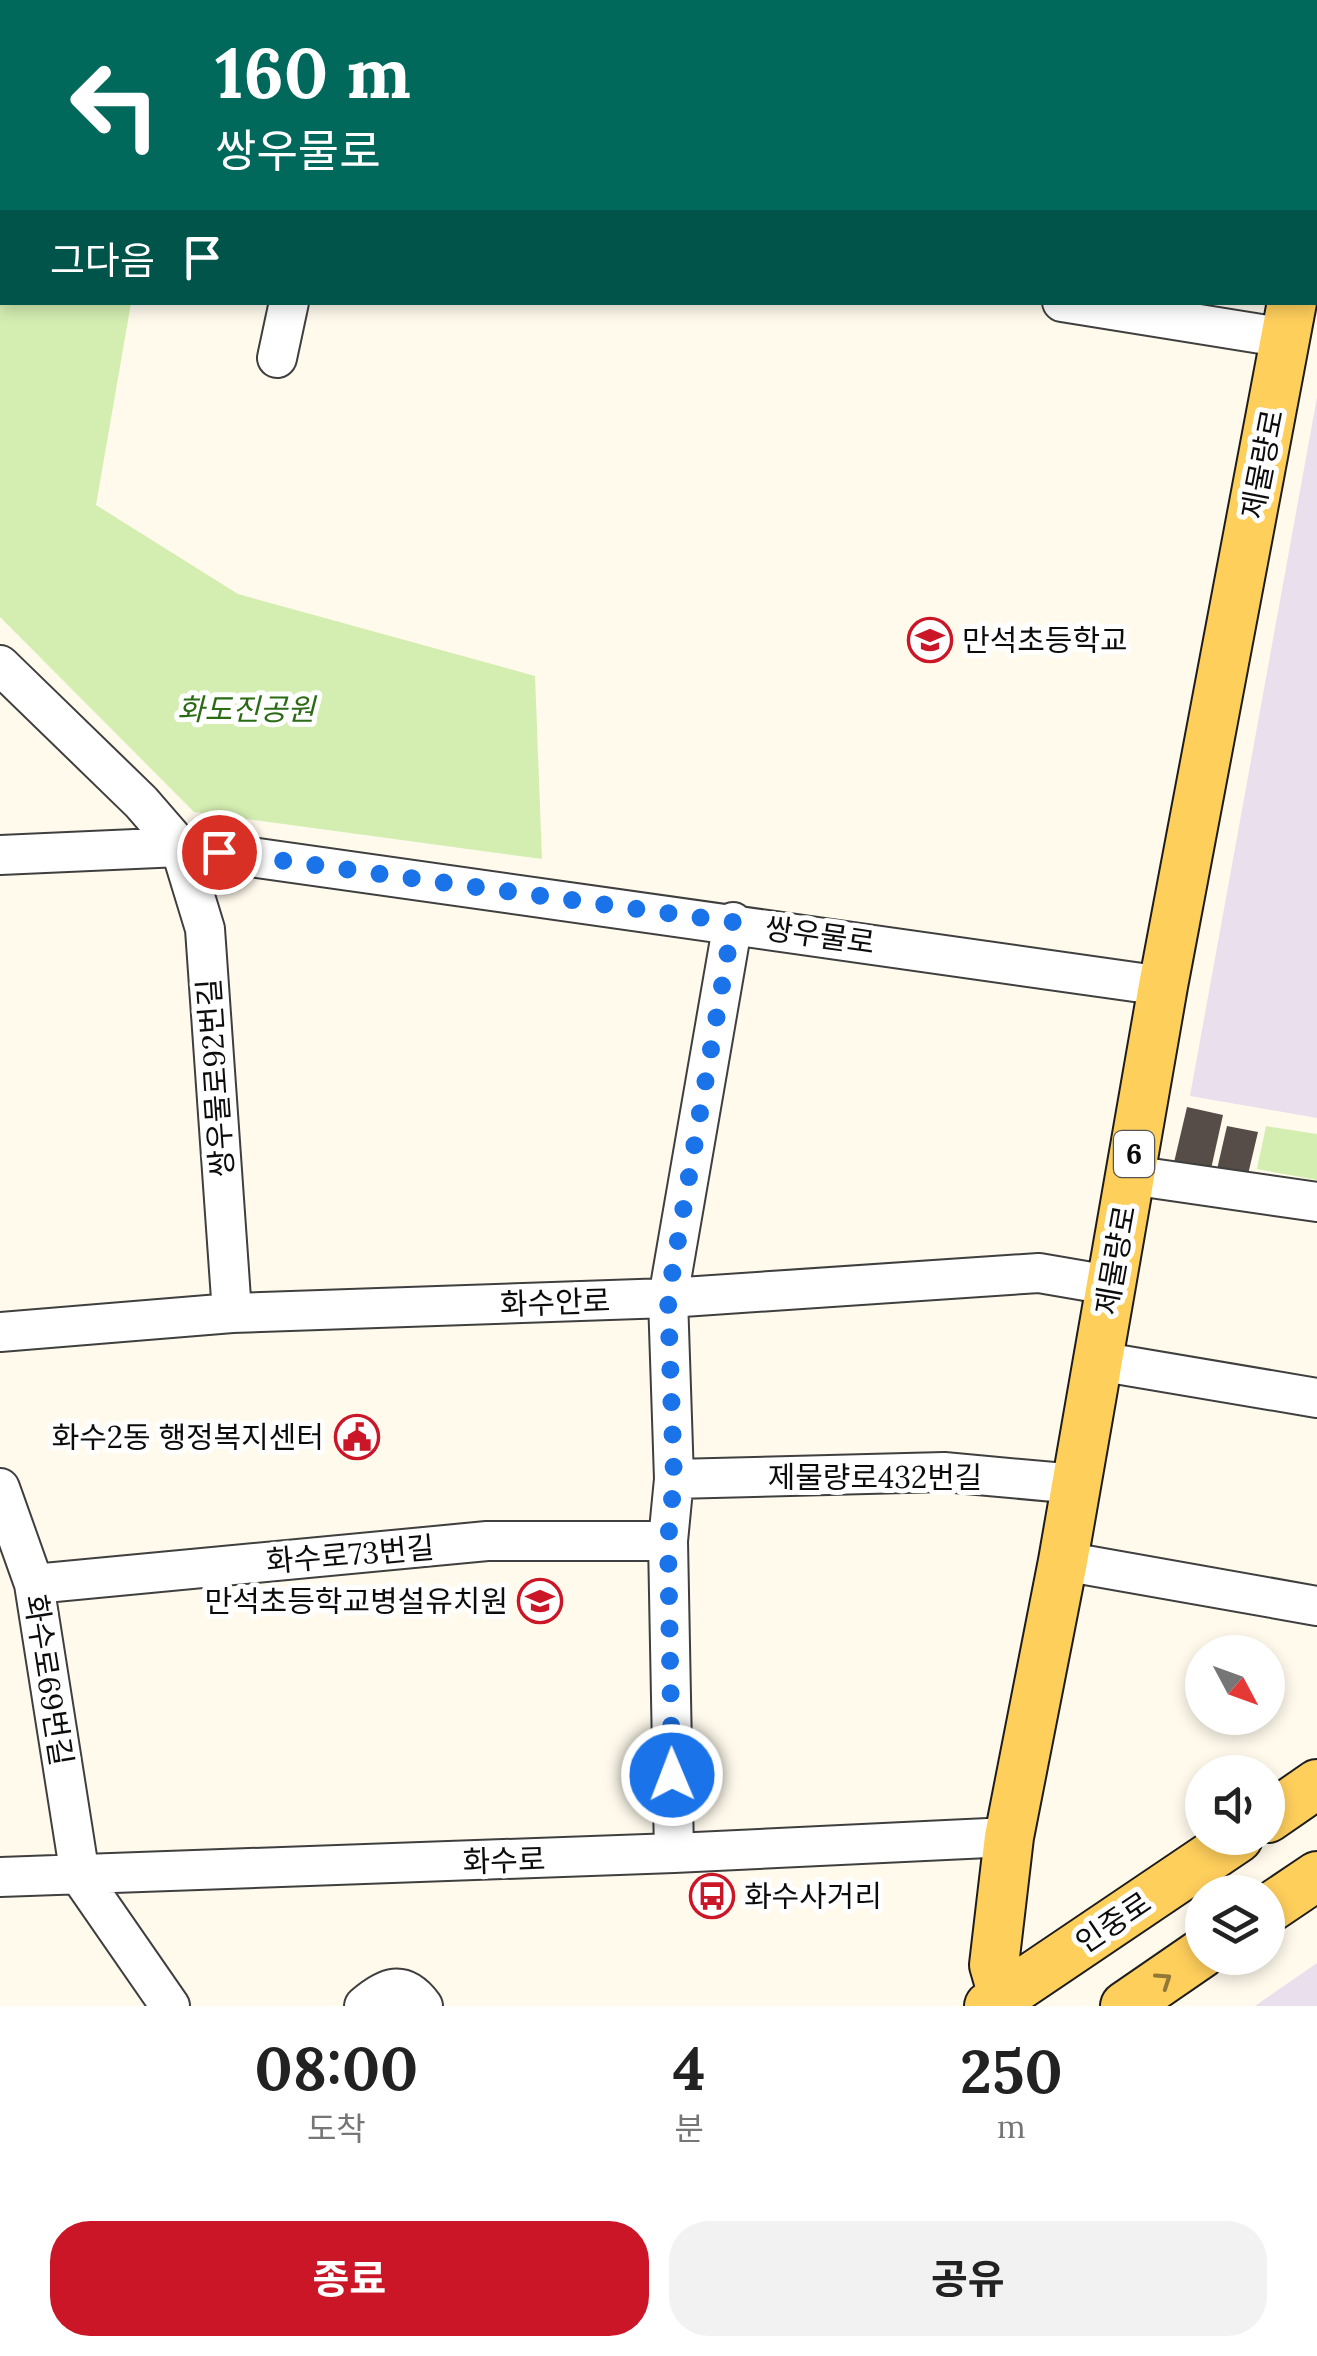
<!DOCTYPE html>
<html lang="ko">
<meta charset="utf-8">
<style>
:root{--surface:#fff;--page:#f2f2f2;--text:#222;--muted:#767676;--accent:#cb1628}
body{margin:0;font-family:Lora,"Noto Sans KR",serif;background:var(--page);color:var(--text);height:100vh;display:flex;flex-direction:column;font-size:38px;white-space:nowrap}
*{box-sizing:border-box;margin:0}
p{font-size:32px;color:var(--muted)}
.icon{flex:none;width:55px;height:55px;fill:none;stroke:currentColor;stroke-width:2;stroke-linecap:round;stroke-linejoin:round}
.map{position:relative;height:2006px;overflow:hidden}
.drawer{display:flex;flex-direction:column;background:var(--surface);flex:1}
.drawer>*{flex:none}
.hud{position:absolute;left:0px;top:0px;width:1318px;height:305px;box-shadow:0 5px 15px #0003;background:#00695c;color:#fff;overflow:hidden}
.needle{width:65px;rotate:131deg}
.tools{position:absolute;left:1185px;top:1635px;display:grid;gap:20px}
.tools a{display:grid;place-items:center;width:100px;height:100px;border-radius:50%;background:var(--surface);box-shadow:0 5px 15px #0003;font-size:50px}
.pin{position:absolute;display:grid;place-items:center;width:85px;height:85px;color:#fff;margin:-42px;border:5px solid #fff;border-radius:50%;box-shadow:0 2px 10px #0007}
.me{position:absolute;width:110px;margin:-55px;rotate:359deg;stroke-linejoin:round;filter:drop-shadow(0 0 8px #0008)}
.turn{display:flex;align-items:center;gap:35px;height:210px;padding:0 50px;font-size:45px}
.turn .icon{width:130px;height:130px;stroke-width:2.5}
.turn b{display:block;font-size:70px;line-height:85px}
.then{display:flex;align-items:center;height:95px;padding:0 50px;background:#0003;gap:20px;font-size:38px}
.eta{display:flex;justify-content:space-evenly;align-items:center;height:170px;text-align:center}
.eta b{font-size:60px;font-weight:700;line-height:70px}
.primary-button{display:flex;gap:20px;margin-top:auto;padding:20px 50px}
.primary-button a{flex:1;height:115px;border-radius:40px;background:var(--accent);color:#fff;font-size:40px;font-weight:700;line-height:115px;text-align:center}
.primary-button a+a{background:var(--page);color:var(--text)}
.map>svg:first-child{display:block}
.industrial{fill:#eadfed}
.green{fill:#d4eeb1}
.building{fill:#564d48}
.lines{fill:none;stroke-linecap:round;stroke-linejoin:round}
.minor-casing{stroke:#3f3f3f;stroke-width:42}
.major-casing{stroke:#1d1d1d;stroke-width:52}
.minor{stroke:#fff;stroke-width:38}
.major{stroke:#ffcf5c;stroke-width:48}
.oneway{stroke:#927738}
.route{stroke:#1a73e8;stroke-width:18;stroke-dasharray:0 32.4}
.labels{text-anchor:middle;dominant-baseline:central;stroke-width:10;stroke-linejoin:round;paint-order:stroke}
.shield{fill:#fff;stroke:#555;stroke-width:2.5}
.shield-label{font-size:28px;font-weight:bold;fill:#0c0c0c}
.street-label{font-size:30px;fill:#0c0c0c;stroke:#fff}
.poi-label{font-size:30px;fill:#0c0c0c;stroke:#fff;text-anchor:start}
.park-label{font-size:30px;font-style:italic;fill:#2c6b16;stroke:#fff}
</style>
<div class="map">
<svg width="1317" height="2006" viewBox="0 0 1317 2006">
<rect width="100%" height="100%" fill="#fffaec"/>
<path class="industrial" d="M1317,397v721l-127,-22z
M1317,1963v43h-62z"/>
<path class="green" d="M0,0l177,2h-175v300l129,1 -35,202 142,89 297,82 7,183 -348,-47 -194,-195z
M1266,1126l51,8v46l-60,-11z"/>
<path class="building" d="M1187,1107l36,8 -14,63 -37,-7z
M1227,1126l31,6 -12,51 -31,-5z"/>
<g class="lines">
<defs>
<path id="minor" d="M357,2l1,-2
M1062,302l224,36
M277,358l12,-56
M0,665l141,137 39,45 25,82 27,384
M0,855l180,-8 983,139
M1130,1175l187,27
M0,1332l232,-19 436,-15 371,-25 70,12
M1098,1361l219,37
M674,1479l270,-7 132,12
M0,1488l34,96 46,292 90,130
M1063,1561l254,45
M34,1584l453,-43h181
M674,1853l-6,-312 6,-62 -6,-181 65,-376
M0,1877l674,-24 335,-16
M364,2006c22,-19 39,-27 59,0"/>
<path id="major" d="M1315,168l2,-12
M1268,1818l49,-34
M1268,1909l49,-33
M989,2006l249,-168
M1006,2006l-12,-41 15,-128 54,-276 100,-575 129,-684
M1125,2006l77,-53"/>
</defs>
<use href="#minor" class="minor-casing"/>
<use href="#major" class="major-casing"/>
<use href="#minor" class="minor"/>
<use href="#major" class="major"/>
</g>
<defs><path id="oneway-chevron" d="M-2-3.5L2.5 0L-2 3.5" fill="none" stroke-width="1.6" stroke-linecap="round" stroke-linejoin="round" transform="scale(2.5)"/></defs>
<use class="oneway" href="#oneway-chevron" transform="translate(1164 1980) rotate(-34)"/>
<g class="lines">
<path class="route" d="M219,852l514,70 -65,376 6,181 -6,62 4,234"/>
</g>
<defs>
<symbol id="school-ring" viewBox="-11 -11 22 22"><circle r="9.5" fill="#fff" stroke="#cb1628" stroke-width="1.5"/><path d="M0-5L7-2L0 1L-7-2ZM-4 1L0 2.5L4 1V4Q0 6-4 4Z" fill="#cb1628"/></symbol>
<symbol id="civic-ring" viewBox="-11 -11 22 22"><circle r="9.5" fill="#fff" stroke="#cb1628" stroke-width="1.5"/><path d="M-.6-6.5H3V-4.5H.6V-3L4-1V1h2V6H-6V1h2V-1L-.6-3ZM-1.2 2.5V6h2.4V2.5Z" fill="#cb1628"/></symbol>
<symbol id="bus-ring" viewBox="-11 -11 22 22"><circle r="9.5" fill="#fff" stroke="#cb1628" stroke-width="1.5"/><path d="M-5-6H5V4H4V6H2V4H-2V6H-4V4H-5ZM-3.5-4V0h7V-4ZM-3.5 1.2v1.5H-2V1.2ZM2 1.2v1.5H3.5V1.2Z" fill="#cb1628"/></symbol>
</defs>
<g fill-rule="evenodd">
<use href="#school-ring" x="905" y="615" width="50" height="50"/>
<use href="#civic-ring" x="332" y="1412" width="50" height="50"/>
<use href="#school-ring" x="515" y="1576" width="50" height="50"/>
<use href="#bus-ring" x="687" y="1871" width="50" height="50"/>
</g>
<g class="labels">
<rect class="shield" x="1114" y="1131" width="40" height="46" rx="8"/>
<g class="shield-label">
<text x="1134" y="1154">6</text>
</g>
<g class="street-label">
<text transform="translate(1262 464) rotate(-79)">제물량로</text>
<text transform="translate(820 935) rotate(8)">쌍우물로</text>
<text transform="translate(215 1078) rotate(-94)">쌍우물로92번길</text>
<text transform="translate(1115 1260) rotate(-80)">제물량로</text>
<text transform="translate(555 1302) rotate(-2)">화수안로</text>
<text x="875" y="1477">제물량로432번길</text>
<text transform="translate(350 1554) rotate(-5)">화수로73번길</text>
<text transform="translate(49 1680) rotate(81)">화수로69번길</text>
<text transform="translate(504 1860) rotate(-2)">화수로</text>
<text transform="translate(1113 1922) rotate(-34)">인중로</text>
</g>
<g class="poi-label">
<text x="962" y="640">만석초등학교</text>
<text x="324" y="1437" text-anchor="end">화수2동 행정복지센터</text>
<text x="508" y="1601" text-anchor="end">만석초등학교병설유치원</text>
<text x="744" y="1896">화수사거리</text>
</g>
<g class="park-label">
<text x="246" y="709">화도진공원</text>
</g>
</g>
</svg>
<div class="tools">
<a><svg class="needle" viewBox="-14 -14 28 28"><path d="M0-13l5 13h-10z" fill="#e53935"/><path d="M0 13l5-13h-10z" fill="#767676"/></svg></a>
<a><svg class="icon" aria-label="sound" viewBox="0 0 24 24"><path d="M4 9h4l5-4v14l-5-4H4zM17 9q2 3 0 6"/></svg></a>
<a><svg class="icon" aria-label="layers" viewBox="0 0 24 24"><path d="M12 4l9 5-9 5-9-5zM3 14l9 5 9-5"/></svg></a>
</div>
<div class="pin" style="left:219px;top:852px;background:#d93025"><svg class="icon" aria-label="arrive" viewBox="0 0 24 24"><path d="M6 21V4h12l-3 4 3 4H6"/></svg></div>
<svg class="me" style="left:672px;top:1775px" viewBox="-20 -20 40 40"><circle r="17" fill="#1a73e8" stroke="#fff" stroke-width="3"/><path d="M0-11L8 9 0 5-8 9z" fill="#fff"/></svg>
<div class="hud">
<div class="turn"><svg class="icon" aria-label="left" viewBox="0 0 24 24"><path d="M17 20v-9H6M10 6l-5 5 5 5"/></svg><div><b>160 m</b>쌍우물로</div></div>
<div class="then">그다음<svg class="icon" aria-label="arrive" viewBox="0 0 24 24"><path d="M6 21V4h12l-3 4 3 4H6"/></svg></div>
</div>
</div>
<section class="drawer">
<div class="eta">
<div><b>08:00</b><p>도착</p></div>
<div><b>4</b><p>분</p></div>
<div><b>250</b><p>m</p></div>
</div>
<div class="primary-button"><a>종료</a><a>공유</a></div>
</section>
